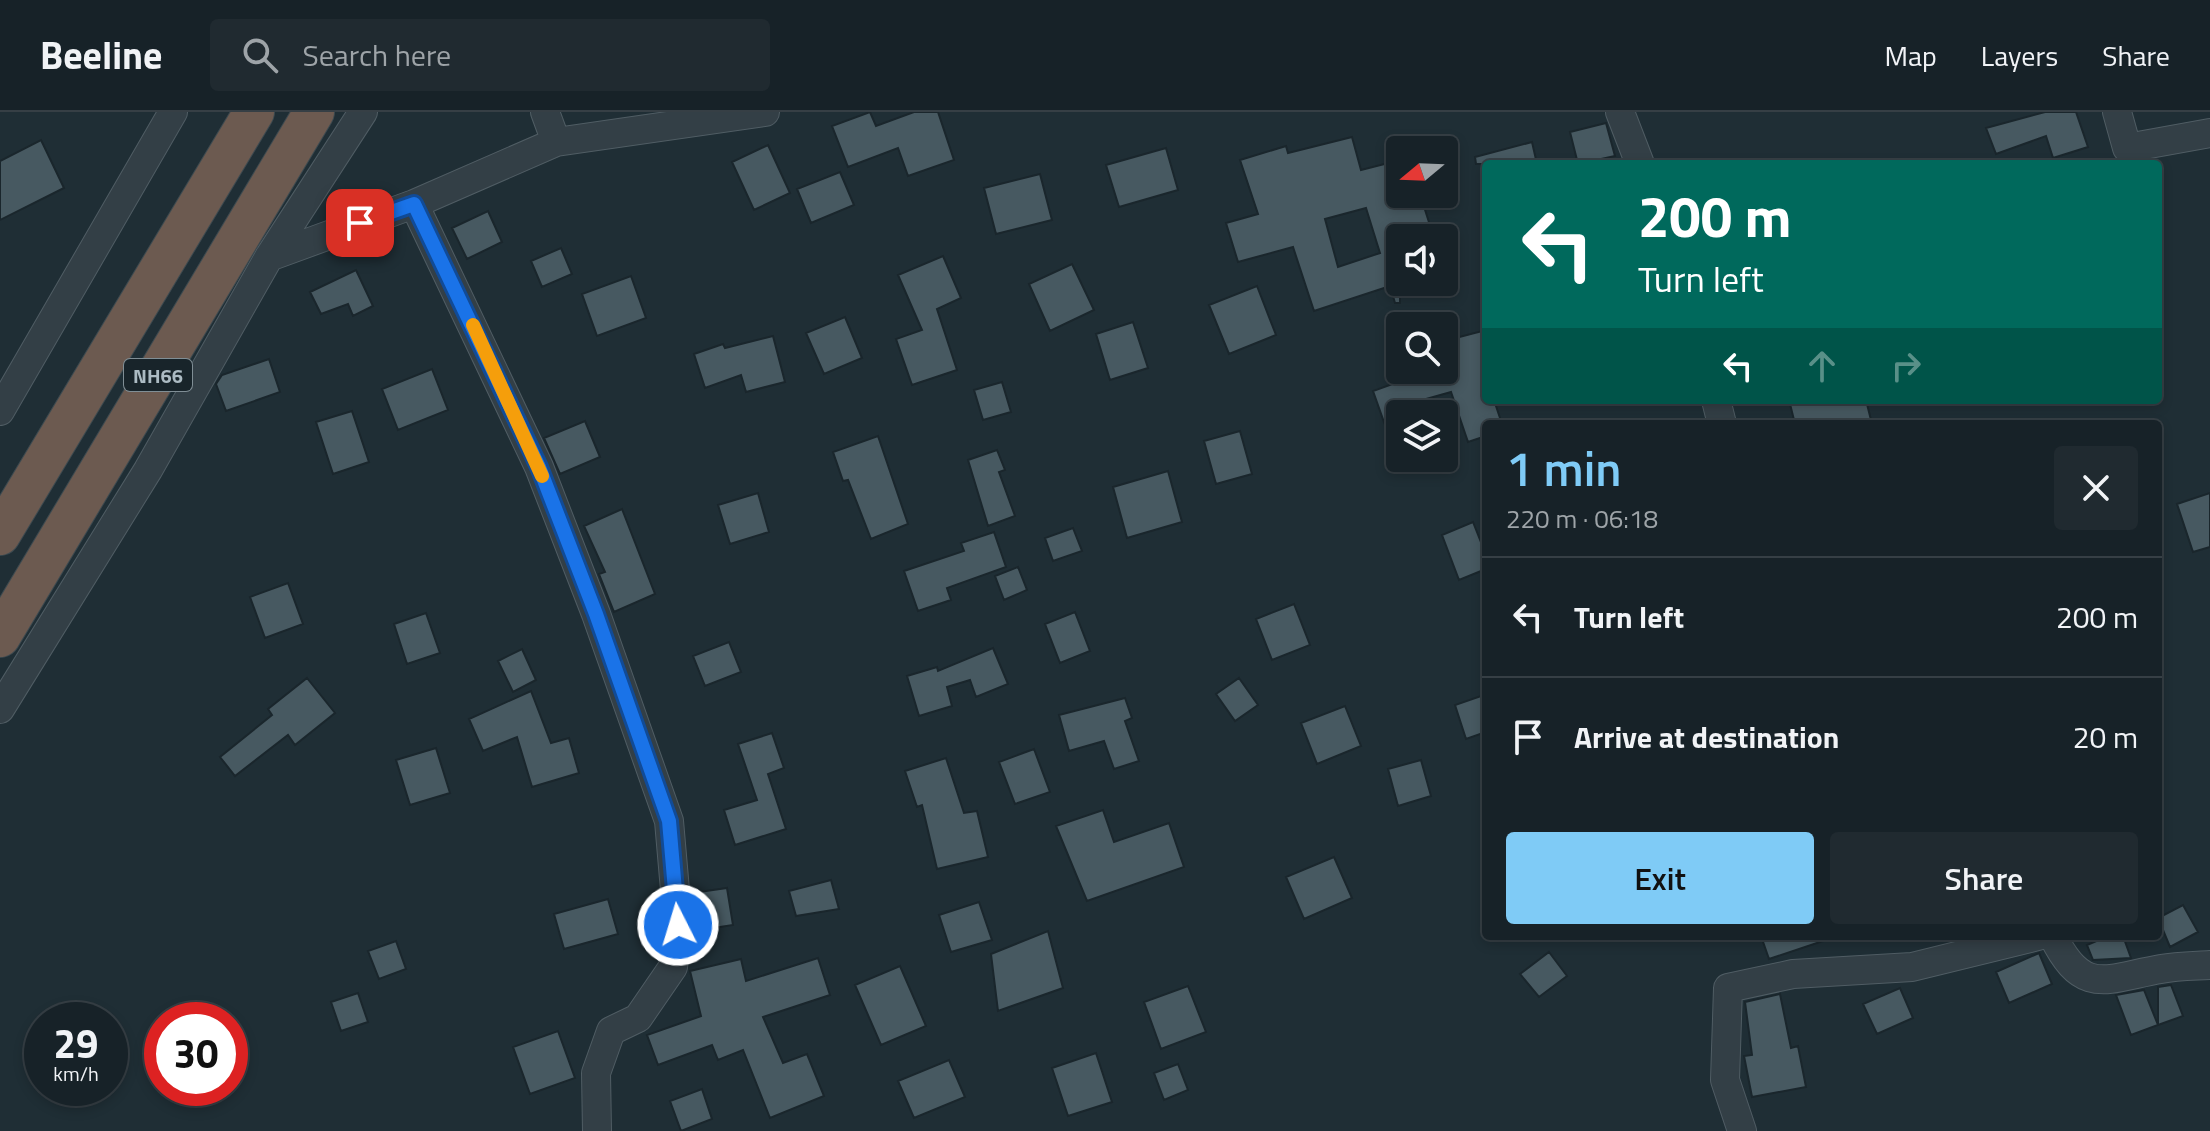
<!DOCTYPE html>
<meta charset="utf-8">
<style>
:root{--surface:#172228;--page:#202a30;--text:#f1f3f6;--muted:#9ea4a8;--line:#363f45;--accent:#7fcbf6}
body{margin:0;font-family:"Titillium Web",sans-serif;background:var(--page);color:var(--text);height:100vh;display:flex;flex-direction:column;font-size:30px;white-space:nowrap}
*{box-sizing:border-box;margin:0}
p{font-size:26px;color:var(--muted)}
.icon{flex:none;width:44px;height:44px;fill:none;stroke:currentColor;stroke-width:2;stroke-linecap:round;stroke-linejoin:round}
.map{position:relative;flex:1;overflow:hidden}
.drawer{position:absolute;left:1482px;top:308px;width:680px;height:520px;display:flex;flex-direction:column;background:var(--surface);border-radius:8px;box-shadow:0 4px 12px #0003,0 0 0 2px var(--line)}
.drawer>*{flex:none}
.banner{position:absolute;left:1482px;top:48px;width:680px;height:244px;border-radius:8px;box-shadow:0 4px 12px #0003,0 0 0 2px var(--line);background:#00695c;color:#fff;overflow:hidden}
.needle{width:52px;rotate:251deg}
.fabs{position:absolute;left:1386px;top:24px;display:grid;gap:16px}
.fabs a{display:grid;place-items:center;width:72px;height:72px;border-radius:8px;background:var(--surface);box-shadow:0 4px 12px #0003,0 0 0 2px var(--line);font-size:40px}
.speed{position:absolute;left:24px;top:890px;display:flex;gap:16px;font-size:40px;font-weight:700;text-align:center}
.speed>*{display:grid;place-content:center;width:104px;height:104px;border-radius:50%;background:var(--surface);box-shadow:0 4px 12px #0003,0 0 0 2px var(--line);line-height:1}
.speed small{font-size:20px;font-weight:400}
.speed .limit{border:12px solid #d22;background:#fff;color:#111}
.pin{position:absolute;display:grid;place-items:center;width:68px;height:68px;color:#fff;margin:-34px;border-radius:16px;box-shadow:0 4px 12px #0006}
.me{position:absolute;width:88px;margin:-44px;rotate:355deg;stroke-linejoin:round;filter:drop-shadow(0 0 6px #0008)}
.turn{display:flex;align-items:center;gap:28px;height:168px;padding:0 24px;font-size:36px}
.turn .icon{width:104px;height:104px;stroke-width:2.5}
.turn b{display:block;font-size:56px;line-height:68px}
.lanes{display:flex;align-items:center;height:76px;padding:0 24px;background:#0003;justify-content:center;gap:40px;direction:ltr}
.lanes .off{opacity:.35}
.round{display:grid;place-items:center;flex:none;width:84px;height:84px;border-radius:8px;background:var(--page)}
.head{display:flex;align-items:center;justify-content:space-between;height:136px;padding:0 24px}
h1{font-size:48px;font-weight:600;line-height:60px;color:var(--accent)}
.action{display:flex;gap:16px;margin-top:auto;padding:16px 24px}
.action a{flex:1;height:92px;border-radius:8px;background:var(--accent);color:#111;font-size:32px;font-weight:600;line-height:92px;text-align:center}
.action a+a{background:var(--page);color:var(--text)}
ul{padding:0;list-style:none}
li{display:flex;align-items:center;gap:24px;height:120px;padding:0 24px;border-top:2px solid var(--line)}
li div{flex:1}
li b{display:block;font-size:30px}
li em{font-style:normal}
header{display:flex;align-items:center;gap:48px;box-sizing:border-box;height:112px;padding:0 40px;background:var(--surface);border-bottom:2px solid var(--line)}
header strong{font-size:38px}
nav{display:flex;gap:44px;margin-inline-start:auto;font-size:28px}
.search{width:560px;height:72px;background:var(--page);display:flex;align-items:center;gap:20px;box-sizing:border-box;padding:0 28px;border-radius:8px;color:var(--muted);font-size:30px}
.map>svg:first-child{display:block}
.building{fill:#475961;stroke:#1a262c;stroke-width:2;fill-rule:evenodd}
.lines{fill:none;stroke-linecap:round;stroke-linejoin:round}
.minor-casing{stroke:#505d64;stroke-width:30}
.highway-casing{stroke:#3d4a50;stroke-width:42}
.minor{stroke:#333f46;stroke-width:28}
.highway{stroke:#6c5a50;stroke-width:40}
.route-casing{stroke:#114b97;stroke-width:20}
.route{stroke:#1a73e8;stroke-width:14}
.slow{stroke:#f59e0b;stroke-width:14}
.labels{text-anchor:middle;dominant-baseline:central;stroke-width:8;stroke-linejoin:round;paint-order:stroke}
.shield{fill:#18242a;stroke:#808e95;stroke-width:2}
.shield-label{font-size:20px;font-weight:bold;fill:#acbbc3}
</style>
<header>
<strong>Beeline</strong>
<div class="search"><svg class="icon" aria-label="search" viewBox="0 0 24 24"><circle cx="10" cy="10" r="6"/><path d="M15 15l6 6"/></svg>Search here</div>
<nav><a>Map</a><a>Layers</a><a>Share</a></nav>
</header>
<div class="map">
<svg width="2210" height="1019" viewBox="0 0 2210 1019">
<rect width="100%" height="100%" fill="#1f2e35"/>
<path class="building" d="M870,0l6,14 38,-14h24l16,48 -46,16 -10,-28 -50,19 -16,-41z
M2045,0h31l12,35 -35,11 -7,-22 -50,18 -10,-26z
M1606,11l9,33 -37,8 -8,-32z
M1352,25l9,33 39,-10v34h20l14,44h-34v65h-5l-5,-17 -76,25 -21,-64 -55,15 -12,-39 32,-9 -18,-54 46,-14 2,7zM1366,96l14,45 -42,14 -13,-48z
M41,28l23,48 -64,32v-59z
M1532,30l5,22h-61l-1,-7z
M768,33l22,48 -36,17 -22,-48z
M1166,36l12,42 -59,17 -13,-42z
M840,60l14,33 -43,18 -14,-34z
M1040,62l12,46 -56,14 -12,-46z
M488,99l14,31 -35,17 -15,-31z
M561,136l11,26 -30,13 -11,-26z
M943,144l18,42 -24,11 20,61 -45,15 -16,-46 26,-9 -24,-55z
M1072,152l22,46 -44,21 -21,-47z
M356,158l17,36 -20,10 -5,-12 -27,10 -11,-22z
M631,164l15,42 -49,18 -15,-42z
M1257,174l19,49 -47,19 -20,-49z
M845,205l17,41 -38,16 -18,-41z
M1133,210l15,46 -38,12 -14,-46z
M1486,218v70h8l8,24h-16v12l-18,6 -17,-50 -39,11 4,11h-16l-3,45 -24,-68 58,-21h13v-29z
M773,224l12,46 -39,10 -5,-17 -36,13 -11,-34 29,-10 2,4z
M269,247l11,33 -54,19 -10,-27 6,-9z
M432,257l16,41 -50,20 -16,-41z
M1002,270l9,30 -28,8 -9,-30z
M1789,288h77l6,24h-77z
M352,299l17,51 -36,12 -17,-52z
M585,309l15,36 -40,17 -16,-36z
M1240,319l12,43 -36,10 -12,-43z
M878,324l30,88 -37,15 -23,-59 -5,1 -10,-29z
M997,338l8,20 -6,2 16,44 -27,10 -20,-66z
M1168,359l14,51 -55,16 -14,-51z
M758,381l11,39 -39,12 -12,-39z
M2210,381v54l-17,5 -16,-48z
M622,397l33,85 -41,18 -15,-38 6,-2 -21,-46z
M1473,410l13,33v14l-27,11 -17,-45z
M1073,416l9,23 -29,10 -8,-23z
M994,420l12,35 -59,21 4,12 -33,11 -14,-40 60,-20 -3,-8z
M1018,455l9,23 -23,10 -9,-24z
M288,471l15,41 -38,14 -15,-41z
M1294,492l16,41 -38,15 -16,-41z
M1075,500l15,39 -30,12 -15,-39z
M426,501l14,40 -33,11 -13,-40z
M729,530l12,30 -36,14 -12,-30z
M993,536l15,36 -32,13 -6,-17 -23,7 5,19 -33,10 -12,-40 30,-9 1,4z
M522,537l14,31 -23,12 -15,-31z
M307,566l28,35 -40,32 -7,-10 -53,41 -15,-19 52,-42 -4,-6z
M1239,566l19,27 -23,16 -19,-27z
M531,579l20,52 18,-5 10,35 -47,14 -15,-50 -34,14 -14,-32z
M1481,584l5,16v20l-20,7 -11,-34z
M1125,586l7,20 -7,3 14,40 -25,8 -10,-28 -35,10 -10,-36z
M1345,594l16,40 -44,18 -16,-41z
M772,621l12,35 -16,6 18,55 -51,16 -11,-35 33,-10 -19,-56z
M436,636l14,45 -40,12 -14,-45z
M1034,637l16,43 -35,12 -16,-42z
M946,646l18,55 13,-2 11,46 -51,12 -15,-64 -5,2 -12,-36z
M1421,648l10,36 -33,10 -10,-37z
M1103,698l11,32 55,-19 15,44 -97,34 -31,-75z
M1334,745l18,41 -48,21 -18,-42z
M831,768l8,29 -43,7 -7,-25z
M727,776l6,37 -39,6 -2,-38z
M608,787l10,35 -54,15 -10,-35z
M979,790l13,38 -41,12 -12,-37z
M2183,793l15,27 -28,15 -12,-29z
M1048,819l15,57 -65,23 -7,-57z
M1761,824h65v4l-57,19z
M2108,824h15l8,22 -38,2 -6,-15z
M396,829l10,28 -27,10 -11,-28z
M1549,840l18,24 -28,21 -19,-23z
M2039,841l13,31 -43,19 -13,-31z
M818,846l12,37 -67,22 20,46 24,-9 17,42 -54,22 -27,-68 -25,10 -6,-15 -54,20 -11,-30 54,-19 -11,-45 51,-12 5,22z
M900,854l26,60 -45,19 -26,-60z
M2171,873l12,31 -25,9v-38z
M1188,874l18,46 -45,17 -17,-47z
M1900,876l13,30 -36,16 -14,-30z
M2144,878l14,35 -27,10 -15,-40z
M358,881l10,29 -27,9 -10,-29z
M1780,882l11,54 7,-2 8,41 -54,10 -8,-41 8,-1 -7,-53z
M558,919l17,47 -45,16 -17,-47z
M1096,941l16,49 -44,14 -16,-48z
M949,948l16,37 -51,21 -16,-37z
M1178,952l10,26 -24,10 -10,-27z
M702,977l10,30 -31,12 -11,-30z"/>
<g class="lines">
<defs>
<path id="minor" d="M545,0l11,30
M1620,0l20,52
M2117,0l10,36 83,-15
M414,92l125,263 57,147 73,207 9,104 -5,42 -35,51 -27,13 -15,42 1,58
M269,145l145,-53 142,-62 209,-30
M1716,288l6,24
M0,299l173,-299
M0,597l148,-239 121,-213 94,-145
M2053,824c30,62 55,42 108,33 16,-3 33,-3 49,-4
M1742,1019l-17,-51 3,-92 65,-14 119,-7 126,-31"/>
<path id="highway" d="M0,423l254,-423
M0,525l314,-525"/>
</defs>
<use href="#minor" class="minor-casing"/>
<use href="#highway" class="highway-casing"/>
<use href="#minor" class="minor"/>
<use href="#highway" class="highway"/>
</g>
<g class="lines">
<defs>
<path id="route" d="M360,111l54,-19 125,263 57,147 73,207 9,104"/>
</defs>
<use href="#route" class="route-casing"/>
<use href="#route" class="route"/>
<path class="slow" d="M473,213l69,151"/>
</g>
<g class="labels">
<rect class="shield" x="124" y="247" width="68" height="32" rx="6"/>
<g class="shield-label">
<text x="158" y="263">NH66</text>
</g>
</g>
</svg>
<div class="fabs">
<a><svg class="needle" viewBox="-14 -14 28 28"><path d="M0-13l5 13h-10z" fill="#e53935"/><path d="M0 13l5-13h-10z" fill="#9ea4a8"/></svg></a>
<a><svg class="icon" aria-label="sound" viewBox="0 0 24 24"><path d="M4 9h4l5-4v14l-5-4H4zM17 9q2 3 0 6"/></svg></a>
<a><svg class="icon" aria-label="search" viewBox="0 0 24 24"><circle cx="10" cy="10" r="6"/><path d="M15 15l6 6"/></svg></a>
<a><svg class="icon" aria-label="layers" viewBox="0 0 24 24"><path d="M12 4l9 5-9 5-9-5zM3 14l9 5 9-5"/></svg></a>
</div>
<div class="speed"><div>29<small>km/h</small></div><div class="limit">30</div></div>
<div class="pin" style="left:360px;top:111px;background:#d93025"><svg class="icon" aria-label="arrive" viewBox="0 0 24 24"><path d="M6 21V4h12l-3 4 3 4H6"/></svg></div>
<svg class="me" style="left:678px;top:813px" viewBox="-20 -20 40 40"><circle r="17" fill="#1a73e8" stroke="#fff" stroke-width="3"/><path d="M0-11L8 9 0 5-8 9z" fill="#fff"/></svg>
<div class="banner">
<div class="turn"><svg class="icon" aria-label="left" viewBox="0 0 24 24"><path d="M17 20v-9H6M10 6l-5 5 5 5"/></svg><div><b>200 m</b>Turn left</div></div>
<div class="lanes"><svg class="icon" aria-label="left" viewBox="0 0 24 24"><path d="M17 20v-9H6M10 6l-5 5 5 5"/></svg><svg class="icon off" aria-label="ahead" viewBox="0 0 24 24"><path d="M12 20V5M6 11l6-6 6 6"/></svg><svg class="icon off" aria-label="right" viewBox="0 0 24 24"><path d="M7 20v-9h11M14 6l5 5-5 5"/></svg></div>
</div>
<section class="drawer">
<div class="head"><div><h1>1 min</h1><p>220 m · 06:18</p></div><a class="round"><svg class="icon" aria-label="close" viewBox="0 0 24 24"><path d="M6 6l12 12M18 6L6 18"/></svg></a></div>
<ul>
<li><svg class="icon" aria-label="left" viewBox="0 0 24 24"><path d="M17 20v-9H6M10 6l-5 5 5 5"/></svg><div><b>Turn left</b></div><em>200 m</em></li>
<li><svg class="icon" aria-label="arrive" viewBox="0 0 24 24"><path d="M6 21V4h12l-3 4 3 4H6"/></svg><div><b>Arrive at destination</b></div><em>20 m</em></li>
</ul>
<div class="action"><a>Exit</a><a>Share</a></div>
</section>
</div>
